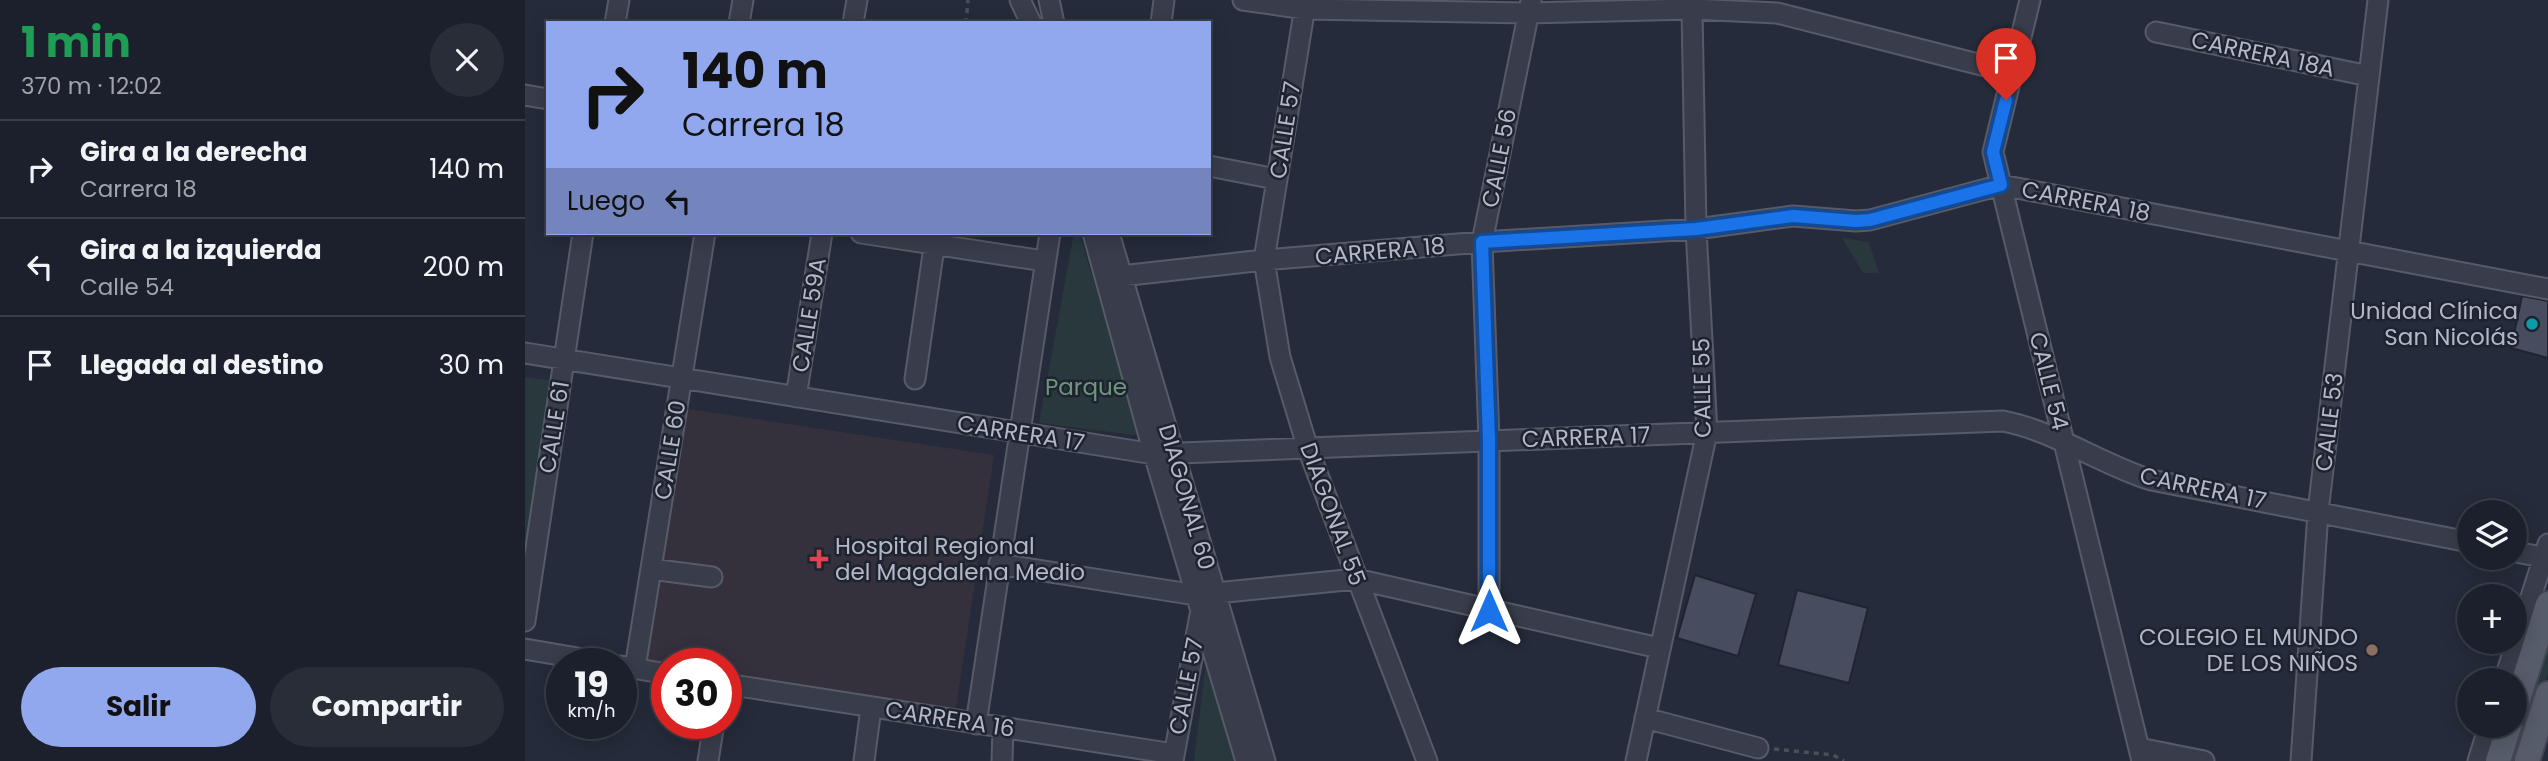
<!DOCTYPE html>
<html lang="es">
<meta charset="utf-8">
<style>
:root{--surface:#1c202c;--page:#292d38;--text:#f1f3f6;--muted:#a0a3a9;--line:#3a3e48;--accent:#91a7ee}
body{margin:0;font-family:Poppins,sans-serif;background:var(--page);color:var(--text);height:100vh;display:flex;flex-direction:column;font-size:26px;white-space:nowrap}
*{box-sizing:border-box;margin:0}
p{font-size:23px;color:var(--muted)}
.icon{flex:none;width:38px;height:38px;fill:none;stroke:currentColor;stroke-width:2;stroke-linecap:round;stroke-linejoin:round}
.map{position:relative;flex:1;overflow:hidden}
.details{display:flex;flex-direction:column;background:var(--surface);width:525px}
.details>*{flex:none}
.top-card{position:absolute;left:21px;top:21px;width:665px;height:214px;border-radius:0px;box-shadow:0 4px 18px #0003,0 0 0 2px var(--line);background:#91a7ee;color:#111;overflow:hidden}
.controls{position:absolute;left:1932px;top:500px;display:grid;gap:14px}
.controls a{display:grid;place-items:center;width:70px;height:70px;border-radius:50%;background:var(--surface);box-shadow:0 4px 18px #0003,0 0 0 2px var(--line);font-size:35px}
.speed{position:absolute;left:21px;top:648px;display:flex;gap:14px;font-size:35px;font-weight:700;text-align:center}
.speed>*{display:grid;place-content:center;width:91px;height:91px;border-radius:50%;background:var(--surface);box-shadow:0 4px 18px #0003,0 0 0 2px var(--line);line-height:1}
.speed small{font-size:18px;font-weight:400}
.speed .limit{border:10px solid #d22;background:#fff;color:#111}
.pin{position:absolute;display:grid;place-items:center;width:60px;height:60px;color:#fff;margin:-72px -30px;border-radius:50% 50% 50% 0;rotate:-45deg;box-shadow:0 0 7px #0007}
.pin .icon{rotate:45deg}
.me{position:absolute;width:77px;margin:-38px;rotate:0deg;stroke-linejoin:round;filter:drop-shadow(0 0 5px #0008)}
.turn{display:flex;align-items:center;gap:24px;height:147px;padding:0 21px;font-size:32px}
.turn .icon{width:91px;height:91px;stroke-width:2.5}
.turn b{display:block;font-size:49px;line-height:60px}
.then{display:flex;align-items:center;height:66px;padding:0 21px;background:#0003;gap:14px;font-size:26px}
.round{display:grid;place-items:center;flex:none;width:74px;height:74px;border-radius:37px;background:var(--page)}
.summary{display:flex;align-items:center;justify-content:space-between;height:119px;padding:0 21px}
h1{font-size:42px;font-weight:700;line-height:52px;color:#1e9e55}
.button{display:flex;gap:14px;margin-top:auto;padding:14px 21px}
.button a{flex:1;height:80px;border-radius:42px;background:var(--accent);color:#111;font-size:28px;font-weight:700;line-height:80px;text-align:center}
.button a+a{background:var(--page);color:var(--text)}
ul{padding:0;list-style:none}
li{display:flex;align-items:center;gap:21px;height:98px;padding:0 21px;border-top:2px solid var(--line)}
li div{flex:1}
li b{display:block;font-size:26px}
li em{font-style:normal}
main{display:flex;flex:1;min-height:0}
.map>svg:first-child{display:block}
.medical{fill:#34303c}
.green{fill:#28383c}
.building{fill:#474c5e;stroke:#202432;stroke-width:2}
.lines{fill:none;stroke-linecap:round;stroke-linejoin:round}
.minor-casing{stroke:#575b69;stroke-width:23}
.major-casing{stroke:#424654;stroke-width:28}
.path{stroke:#455359;stroke-width:3.5;stroke-dasharray:5 5;stroke-linecap:butt}
.minor{stroke:#393d4b;stroke-width:19}
.major{stroke:#575c6b;stroke-width:24}
.route-casing{stroke:#114b97;stroke-width:18}
.route{stroke:#1a73e8;stroke-width:12}
.culture-dot{fill:#0f9aa8;stroke:#1e2330;stroke-width:2.5}
.health-dot{fill:#e0444e;stroke:#1e2330;stroke-width:2.5}
.education-dot{fill:#8d6e63;stroke:#1e2330;stroke-width:2.5}
.labels{text-anchor:middle;dominant-baseline:central;stroke-width:5;stroke-linejoin:round;paint-order:stroke}
.street-label{font-size:23px;fill:#b4b8c6;stroke:#1e2330}
.poi-label{font-size:23px;fill:#b4b8c6;stroke:#1e2330;text-anchor:end}
.park-label{font-size:23px;fill:#6e957d;stroke:#1e2330}
</style>
<main>
<section class="details">
<div class="summary"><div><h1>1 min</h1><p>370 m · 12:02</p></div><a class="round"><svg class="icon" aria-label="close" viewBox="0 0 24 24"><path d="M6 6l12 12M18 6L6 18"/></svg></a></div>
<ul>
<li><svg class="icon" aria-label="right" viewBox="0 0 24 24"><path d="M7 20v-9h11M14 6l5 5-5 5"/></svg><div><b>Gira a la derecha</b><p>Carrera 18</p></div><em>140 m</em></li>
<li><svg class="icon" aria-label="left" viewBox="0 0 24 24"><path d="M17 20v-9H6M10 6l-5 5 5 5"/></svg><div><b>Gira a la izquierda</b><p>Calle 54</p></div><em>200 m</em></li>
<li><svg class="icon" aria-label="arrive" viewBox="0 0 24 24"><path d="M6 21V4h12l-3 4 3 4H6"/></svg><div><b>Llegada al destino</b></div><em>30 m</em></li>
</ul>
<div class="button"><a>Salir</a><a>Compartir</a></div>
</section>
<div class="map">
<svg width="2023" height="761" viewBox="0 0 2023 761">
<rect width="100%" height="100%" fill="#252b3a"/>
<path class="medical" d="M157,408l312,47 -39,260 -229,-35v-17h-59v8l-23,-3z"/>
<path class="green" d="M549,233h5l63,203 -103,-13z
M1317,238l27,4 10,31h-16z
M0,377l30,4 -30,166z
M2023,625v47l-26,89h-15z
M681,661l31,100h-43z"/>
<path class="building" d="M1997,296l26,5v57l-37,-10z
M1170,575l61,19 -18,62 -61,-18z
M1272,590l71,18 -19,75 -71,-18z"/>
<g class="lines">
<defs>
<path id="minor" d="M495,0l11,23
M524,0l5,23
M718,0l62,9 223,4 164,-4 85,4 236,60
M781,0l-42,260 16,97 28,92 119,312
M1505,0l-37,152 149,609
M90,23l4,-23
M214,23l4,-23
M328,23l4,-23
M636,23l3,-23
M1631,32l213,44
M0,95l23,4
M684,166l67,13
M336,233l183,28
M568,233l61,221 92,307
M584,233l156,528
M596,276l143,-16 218,-18 214,-13 97,-13 63,5 14,-1 131,-35 547,104
M0,353l629,101 849,-33c52,10 97,43 148,59l318,62
M390,379l21,-146
M271,397l26,-164
M1990,552l33,6
M474,564l197,31 160,-16 303,69
M126,569l61,8
M964,611v-171l-7,-198 49,-241
M0,621l58,-388
M0,649l82,14
M96,666l46,8
M110,668l70,-435
M1979,681l44,-137
M201,684l448,70
M1120,718l113,30
M451,724l74,-491
M1614,748l65,13
M183,761l6,-38
M339,761l7,-53
M477,761l1,-34
M648,761l27,-146
M1111,761l71,-329 -11,-203 -4,-220
M1776,761l17,-249 60,-512
M1953,761l11,-35"/>
<path id="major" d="M1990,709l33,-105
M1973,761l11,-35
M2002,761l21,-67"/>
</defs>
<use href="#minor" class="minor-casing"/>
<use href="#major" class="major-casing"/>
<path class="path" d="M441,23l2,-23
M1249,749l59,6 11,6"/>
<use href="#minor" class="minor"/>
<use href="#major" class="major"/>
</g>
<g class="lines">
<defs>
<path id="route" d="M964,611v-171l-7,-198 214,-13 97,-13 63,5 14,-1 131,-35 -8,-33 13,-52"/>
</defs>
<use href="#route" class="route-casing"/>
<use href="#route" class="route"/>
</g>
<circle class="culture-dot" cx="2007" cy="324" r="7"/>
<path class="health-dot" d="M290.5 548.5h7v7h7v7h-7v7h-7v-7h-7v-7h7z"/>
<circle class="education-dot" cx="1847" cy="650" r="7"/>
<g class="labels">
<g class="street-label">
<text transform="translate(1738 54) rotate(12)">CARRERA 18A</text>
<text transform="translate(760 130) rotate(-81)">CALLE 57</text>
<text transform="translate(974 158) rotate(-79)">CALLE 56</text>
<text transform="translate(1561 201) rotate(11)">CARRERA 18</text>
<text transform="translate(855 251) rotate(-5)">CARRERA 18</text>
<text transform="translate(284 315) rotate(-81)">CALLE 59A</text>
<text transform="translate(1524 381) rotate(76)">CALLE 54</text>
<text transform="translate(1177 388) rotate(-91)">CALLE 55</text>
<text transform="translate(1804 422) rotate(-83)">CALLE 53</text>
<text transform="translate(29 427) rotate(-81)">CALLE 61</text>
<text transform="translate(496 433) rotate(9)">CARRERA 17</text>
<text transform="translate(1061 437) rotate(-2)">CARRERA 17</text>
<text transform="translate(145 450) rotate(-81)">CALLE 60</text>
<text transform="translate(1678 488) rotate(12)">CARRERA 17</text>
<text transform="translate(662 497) rotate(74)">DIAGONAL 60</text>
<text transform="translate(808 514) rotate(70)">DIAGONAL 55</text>
<text transform="translate(661 686) rotate(-79)">CALLE 57</text>
<text transform="translate(425 719) rotate(9)">CARRERA 16</text>
</g>
<g class="poi-label">
<text x="1993" y="311">Unidad Clínica<tspan x="1993" dy="26">San Nicolás</tspan></text>
<text x="310" y="546" text-anchor="start">Hospital Regional<tspan x="310" dy="26">del Magdalena Medio</tspan></text>
<text x="1833" y="637">COLEGIO EL MUNDO<tspan x="1833" dy="26">DE LOS NIÑOS</tspan></text>
</g>
<g class="park-label">
<text x="561" y="387">Parque</text>
</g>
</g>
</svg>
<div class="controls">
<a><svg class="icon" aria-label="layers" viewBox="0 0 24 24"><path d="M12 4l9 5-9 5-9-5zM3 14l9 5 9-5"/></svg></a>
<a>+</a>
<a>−</a>
</div>
<div class="speed"><div>19<small>km/h</small></div><div class="limit">30</div></div>
<div class="pin" style="left:1481px;top:100px;background:#d93025"><svg class="icon" aria-label="arrive" viewBox="0 0 24 24"><path d="M6 21V4h12l-3 4 3 4H6"/></svg></div>
<svg class="me" style="left:964px;top:611px" viewBox="-20 -20 40 40"><path d="M0-17L14 15 0 8-14 15z" fill="#1a73e8" stroke="#fff" stroke-width="4"/></svg>
<div class="top-card">
<div class="turn"><svg class="icon" aria-label="right" viewBox="0 0 24 24"><path d="M7 20v-9h11M14 6l5 5-5 5"/></svg><div><b>140 m</b>Carrera 18</div></div>
<div class="then">Luego<svg class="icon" aria-label="left" viewBox="0 0 24 24"><path d="M17 20v-9H6M10 6l-5 5 5 5"/></svg></div>
</div>
</div>
</main>
